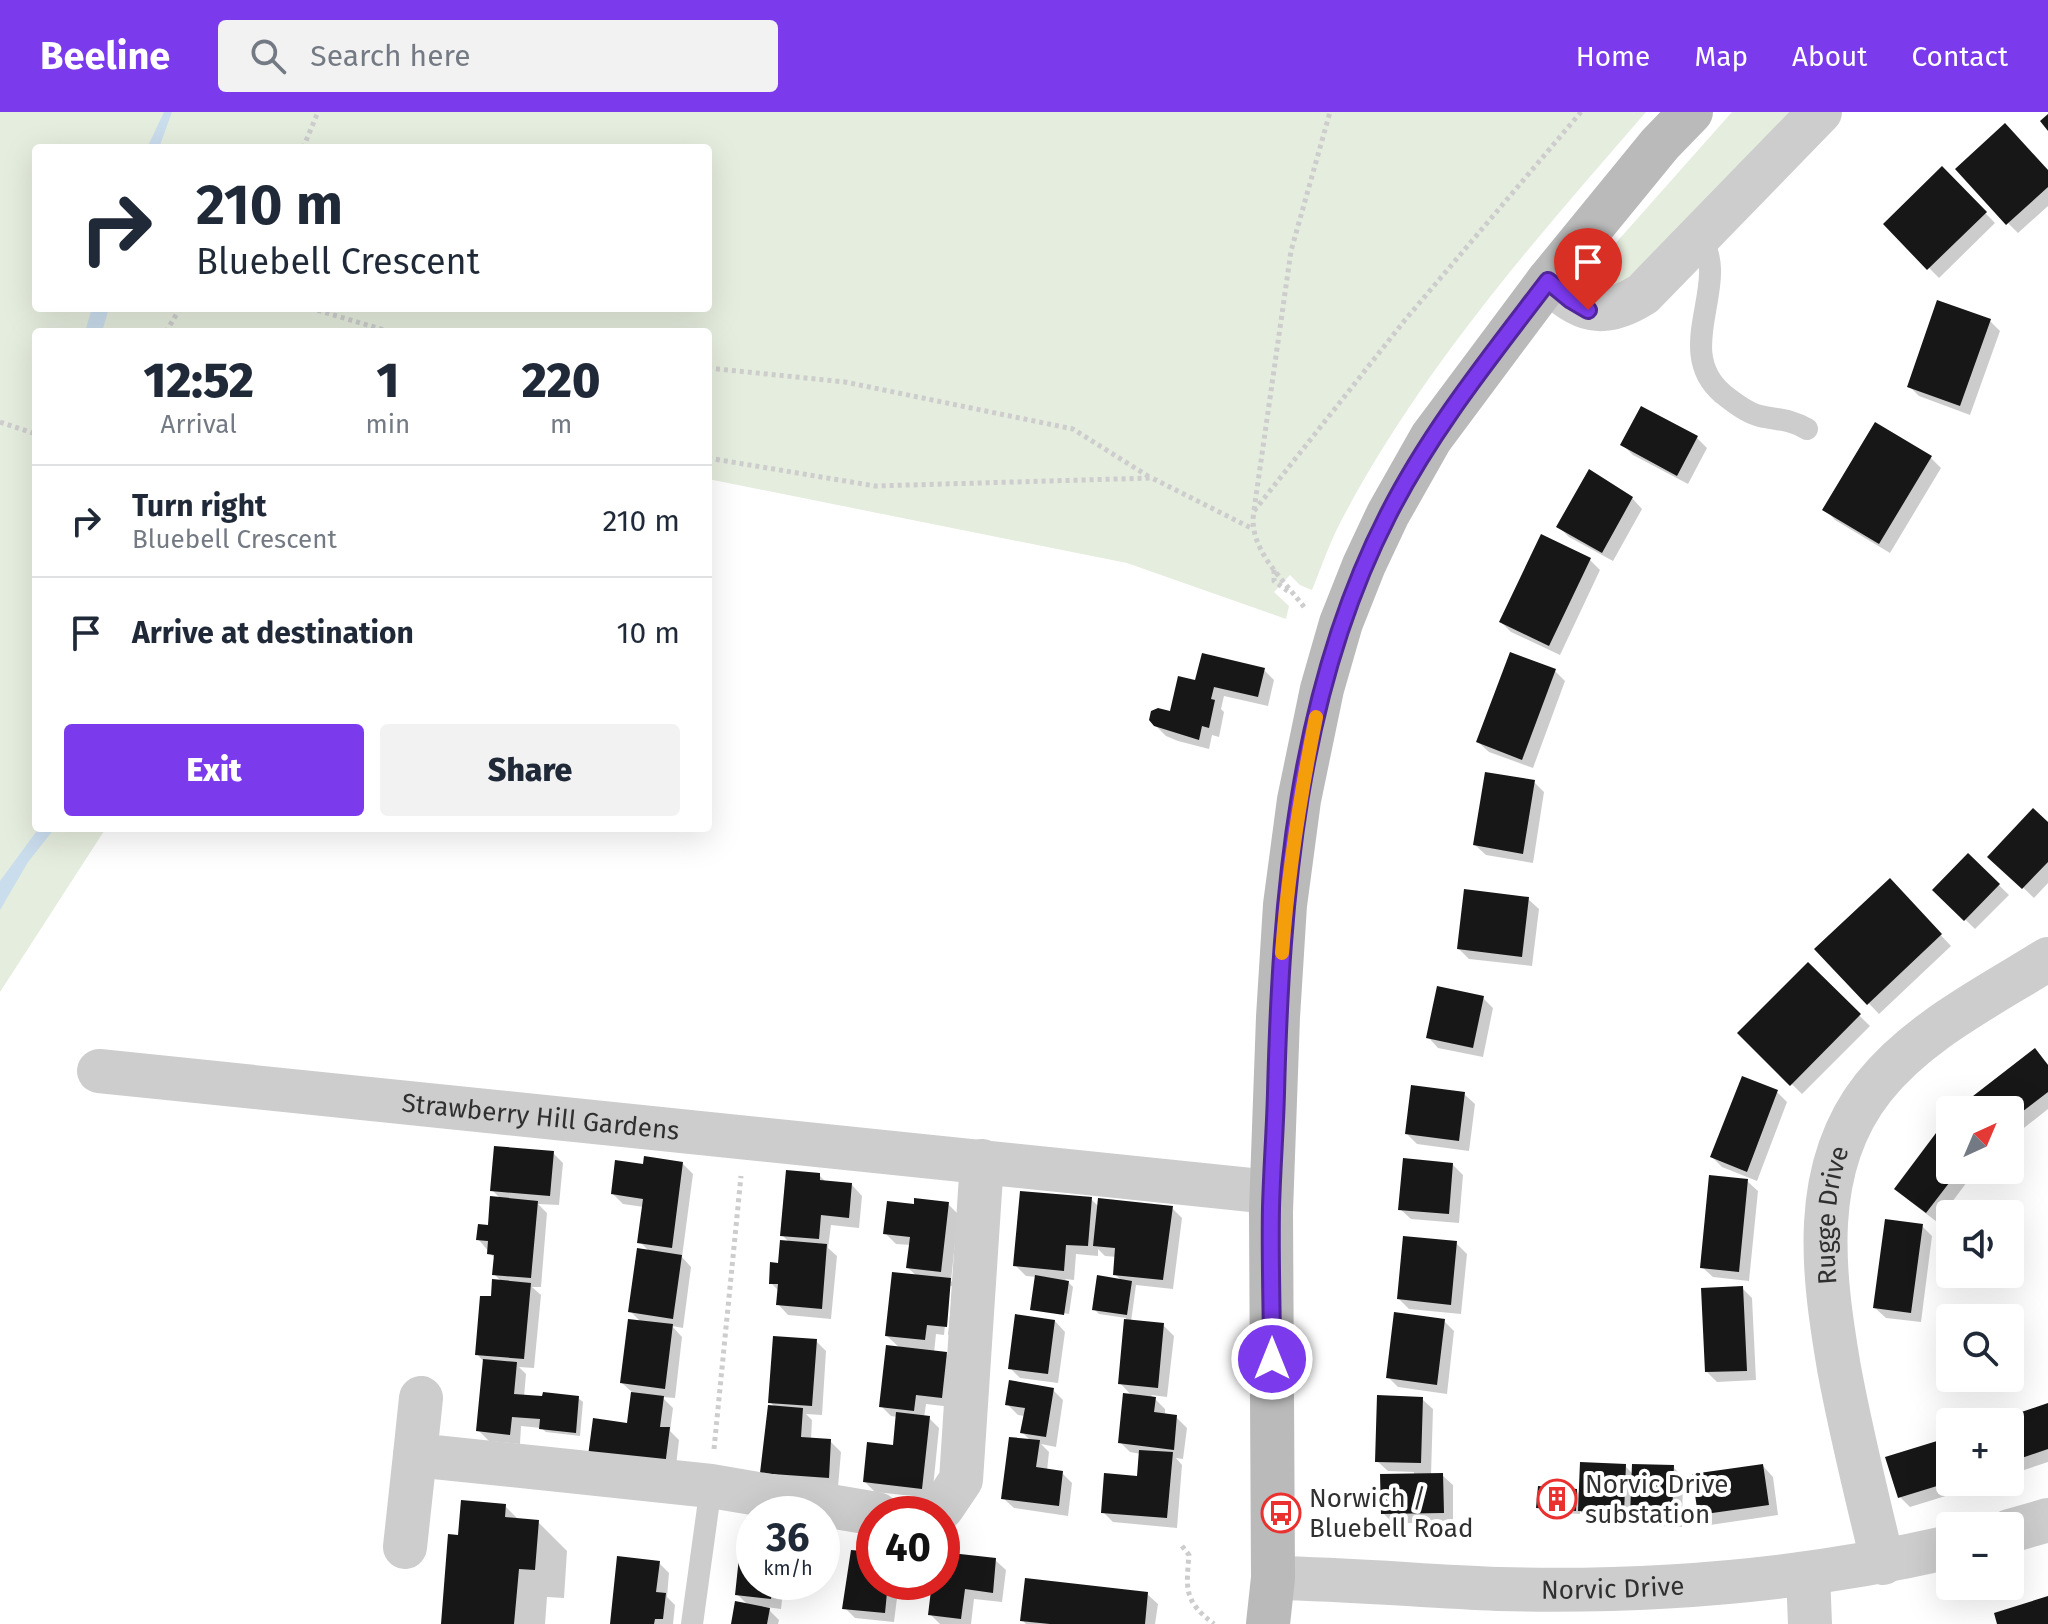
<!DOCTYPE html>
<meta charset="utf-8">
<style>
:root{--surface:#fff;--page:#f2f2f3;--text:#1f2937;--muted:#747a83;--line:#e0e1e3;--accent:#7c3aed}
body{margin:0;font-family:"Fira Sans",sans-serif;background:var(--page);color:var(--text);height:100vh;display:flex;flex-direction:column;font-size:30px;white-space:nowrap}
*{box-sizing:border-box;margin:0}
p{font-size:26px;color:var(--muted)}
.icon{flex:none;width:44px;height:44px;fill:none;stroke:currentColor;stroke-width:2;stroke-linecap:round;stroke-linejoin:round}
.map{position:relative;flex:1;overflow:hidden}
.drawer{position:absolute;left:32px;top:216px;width:680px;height:504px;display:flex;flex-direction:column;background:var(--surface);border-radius:8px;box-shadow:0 8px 32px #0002}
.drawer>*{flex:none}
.top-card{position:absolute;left:32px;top:32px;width:680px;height:168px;border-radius:8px;box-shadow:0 8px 32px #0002;background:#fff;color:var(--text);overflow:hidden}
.needle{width:52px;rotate:44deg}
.buttons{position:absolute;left:1936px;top:984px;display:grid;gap:16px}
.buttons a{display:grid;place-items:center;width:88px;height:88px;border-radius:8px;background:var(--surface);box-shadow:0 8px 32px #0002;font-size:40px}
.speed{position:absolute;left:736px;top:1384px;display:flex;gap:16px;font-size:40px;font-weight:700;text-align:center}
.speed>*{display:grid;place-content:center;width:104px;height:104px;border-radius:50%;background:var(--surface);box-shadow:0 8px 32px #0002;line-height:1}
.speed small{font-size:20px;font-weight:400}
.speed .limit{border:12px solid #d22;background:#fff;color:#111}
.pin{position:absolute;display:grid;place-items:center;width:68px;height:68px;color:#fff;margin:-82px -34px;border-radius:50% 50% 50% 0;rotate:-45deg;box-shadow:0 0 8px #0007}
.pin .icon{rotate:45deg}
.me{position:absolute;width:88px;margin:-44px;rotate:0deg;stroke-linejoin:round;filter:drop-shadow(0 0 6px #0008)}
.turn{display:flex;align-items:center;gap:28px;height:168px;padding:0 32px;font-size:36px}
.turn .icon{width:104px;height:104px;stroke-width:2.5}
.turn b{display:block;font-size:56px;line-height:68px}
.eta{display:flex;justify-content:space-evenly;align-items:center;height:136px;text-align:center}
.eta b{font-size:48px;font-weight:800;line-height:56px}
.primary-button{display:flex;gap:16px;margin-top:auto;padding:16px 32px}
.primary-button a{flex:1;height:92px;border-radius:8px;background:var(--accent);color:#fff;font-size:32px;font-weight:800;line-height:92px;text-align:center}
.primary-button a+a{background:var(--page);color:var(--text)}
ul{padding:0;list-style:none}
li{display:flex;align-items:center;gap:24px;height:112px;padding:0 32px;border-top:2px solid var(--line)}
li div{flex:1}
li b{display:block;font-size:30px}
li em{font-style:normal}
header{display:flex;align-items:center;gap:48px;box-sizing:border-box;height:112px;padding:0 40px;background:var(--accent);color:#fff}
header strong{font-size:38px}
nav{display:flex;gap:44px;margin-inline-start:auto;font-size:28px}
.search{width:560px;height:72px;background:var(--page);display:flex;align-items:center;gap:20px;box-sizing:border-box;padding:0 28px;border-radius:8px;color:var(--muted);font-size:30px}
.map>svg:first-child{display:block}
.green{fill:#e5edde;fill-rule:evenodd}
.water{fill:#cadded}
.shadow{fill:#0003}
.building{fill:#171717}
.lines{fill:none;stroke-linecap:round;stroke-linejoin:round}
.path{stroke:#cdcdcd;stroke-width:5;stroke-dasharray:4 4;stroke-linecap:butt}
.lane{stroke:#cdcdcd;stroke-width:22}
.street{stroke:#cdcdcd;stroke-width:44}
.secondary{stroke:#bababa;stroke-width:44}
.route-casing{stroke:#51269a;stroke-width:20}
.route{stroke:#7c3aed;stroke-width:14}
.slow{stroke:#f59e0b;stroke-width:14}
.labels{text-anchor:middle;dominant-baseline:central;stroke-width:8;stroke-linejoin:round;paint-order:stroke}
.street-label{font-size:26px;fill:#303030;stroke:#fff}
.poi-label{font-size:26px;fill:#303030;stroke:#fff;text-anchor:start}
</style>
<header>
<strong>Beeline</strong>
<div class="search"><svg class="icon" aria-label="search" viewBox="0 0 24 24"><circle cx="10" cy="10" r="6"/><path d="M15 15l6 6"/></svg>Search here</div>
<nav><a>Home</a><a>Map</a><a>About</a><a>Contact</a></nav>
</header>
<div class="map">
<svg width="2048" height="1512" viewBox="0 0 2048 1512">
<rect width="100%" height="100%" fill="#fff"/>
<path class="green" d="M0,0h1646c-112,129 -226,258 -306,411 -11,21 -19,45 -28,67l-12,-5 -10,-10 -16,17 15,14 -3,13 -159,-56 -419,-84v-147h-672v496h70l-106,164zM36,36h672v160h-672z
M1732,0h70l-43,46 -154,141 -20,-15 13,-21z"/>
<path class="water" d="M164,0h8l-13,36h-12z
M92,196h17l-7,24h-17z
M39,716h16l-27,34 -28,48v-29z"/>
<path class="shadow" d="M1942,57l53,54 -56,55 -53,-54z
M2048,60v34l-30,27 -10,-10z
M1990,209l10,10 -30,84 -51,-19 -10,-10z
M1876,313l55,33 10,10 -51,85 -55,-33 -10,-11z
M1697,326l10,10 -19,36 -55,-29 -10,-10z
M1632,386l10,11 -29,52 -44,-24 -10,-10z
M1590,448l10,10 -40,85 -49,-23 -10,-10z
M1264,558l10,10 -6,26 -44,-10 -3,13 3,3 -5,25 -7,-2 -3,14 -31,-8 -12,-5 -11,-11 17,-12 25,-31z
M1555,559l10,10 -32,87 -44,-16 -11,-10z
M1534,670l10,10 -11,71 -47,-8 -11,-10z
M2048,713v58l-14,15 -44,-42z
M1968,743l41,40 -34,34 -40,-39z
M1890,769l61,65 -72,68 -62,-65z
M1528,787l11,10 -7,57 -63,-7 -10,-10z
M1808,853l62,61 -68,68 -62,-61z
M1483,886l10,10 -10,49 -45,-9 -10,-11z
M2045,949l3,4v44l-38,30v-29h-38z
M1777,980l10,10 -30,79 -35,-14 -10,-10z
M1464,982l11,10 -6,47 -52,-7 -10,-10z
M1950,1015v43h26l-39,52 -30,-23z
M553,1041l10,10 -4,42 -21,-1 9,9 -6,74h-9l9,8 -7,73 -15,-1 7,7 -2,23 54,1 5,4 -3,34 -34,-4 -5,-4 -20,-2 -1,18 -31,-3 -10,-10 5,-69 -7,-8 16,-56 9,-16 -8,-8 2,-14 -18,-21 11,-12 12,-28 -9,-9z
M683,1052l10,10 -11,83 9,10 -8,61 -11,-2 10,11 -7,61 -13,-1 11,11 -3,23 9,9 -4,35 -47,-50 5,-32 -11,-10 19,-61 -11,-11 20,-59 -10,-10 4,-35 -21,-3 -10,-10 32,-28z
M1452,1052l11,11 -4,48 -48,-4 -11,-10z
M819,1063l8,8 25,2 10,11 -3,32 -28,-3 -3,23 9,8 -6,63 -43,-4 -10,-11 1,-13 -8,-8 19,-40 -8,-8z
M1747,1069l11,10 -9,90 -36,-4 -11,-10z
M1091,1087l8,8 73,1 10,10 -9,71 -37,-4 -5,37 32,3 11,11 -7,61 -16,-2 14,14v7l11,1 11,11 -4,31 -7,-1 6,7 -5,63 -64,-6 -10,-10 36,-34 2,-24 -11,-2 -10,-10 13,-45 -13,-14 6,-65 -27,-4 -5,-5 28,-28 -7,-7 2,-17 -12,-1 -7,-7v7l-22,-2 -2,26 -9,-1 8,8 -4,27 -35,-6v3l-2,-2 5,-32 -11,-1 -10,-10z
M948,1092l10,10 -7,67 10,9 -5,46 -8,-1 5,-49h-4l-5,49 -8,-1 -2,19 12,1 10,10 -4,43 -26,-3 -2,14h5l10,10 -7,70 -57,-6 -10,-10 29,-35 4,-30 -7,-1 -10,-10 20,-57 -14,-13 30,-60 -9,-8 3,-23 -15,-1 -11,-11 30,-26z
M1922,1114l10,10 -11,86 -35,-4 -11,-10z
M1456,1131l11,11 -6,60 -52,-5 -10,-10z
M1742,1176l10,10 4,82 -39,2 -10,-10z
M1055,1209l10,11 -7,51 -38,-5 -10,-10z
M1444,1209l10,10 -7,63 -49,-7 -10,-10z
M816,1229l10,10 -4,64 -16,-1 6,6 -1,20 19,1 11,11 -3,35 -76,-15 14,-64 -6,-6z
M1053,1278l10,10 -7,47 -15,-3 8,8 -2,19 15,2 10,10 -4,33 -54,-8 -11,-10 28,-57 -9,-9 3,-16 -7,-1 -11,-11z
M1422,1287l11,10 -2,66h11l11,10v38h-60l-10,-10 31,-38v-3l-26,-1 -11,-10z
M2048,1293v57l-27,9 -11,-12v-37h-10z
M1950,1327v43h27l1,4 -68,21 -10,-10z
M1625,1354l8,8 40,-7 10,10 -1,50 -40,-2 -9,-8v6l-43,-3 -10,-9v3l-37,-2 -5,-5 39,-16 3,4z
M1763,1354l10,11 5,38 -68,10 -10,-11z
M505,1394l14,14 19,2 29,29 -3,47 -17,-1 -2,27h-102l17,-87z
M754,1421v49h30l-3,27 -15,-2 13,13 -1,4h-45l16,-18 -12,-12z
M874,1442v28h25l-5,40 -39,-4 -10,-10z
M942,1442l53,6 11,10 -4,32 -28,-3 -3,25h-31l-10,-10 4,-32h8z
M659,1451l10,10 -2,24 8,8 -2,19h-61z
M1147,1482l11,10 -3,20h-129l-4,-4z"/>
<path class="building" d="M2048,2v17l-8,-10z
M2005,11l43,47v17l-42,38 -51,-56z
M1942,54l45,46 -60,58 -44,-46z
M1937,188l54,19 -31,87 -53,-19z
M1641,294l57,30 -21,40 -57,-31z
M1875,310l57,34 -53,88 -57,-34z
M1589,357l44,28 -31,56 -46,-26z
M1541,422l50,24 -42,88 -50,-24z
M1510,540l46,17 -34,91 -46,-18z
M1202,541l63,15 -7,29 -44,-10 -3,12 4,1 -6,28 -7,-2 -3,14 -45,-14 -5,-6 2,-9 7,-3 12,3 8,-35 17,4z
M1485,660l50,8 -12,74 -50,-9z
M2033,696l15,14v40l-26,27 -35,-32z
M1968,741l32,31 -36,37 -32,-31z
M1890,766l52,56 -75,71 -53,-56z
M1464,777l65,8 -7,60 -65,-8z
M1808,850l53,52 -71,72 -53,-53z
M1437,874l47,10 -11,52 -47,-10z
M2035,936l13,17v27l-38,29v-11h-41l-5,-7z
M1742,964l36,14 -31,82 -37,-15z
M1411,973l54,7 -6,49 -54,-7z
M1945,1009l5,3v46h9l-33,43 -32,-24z
M494,1034l60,5 -4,45 -60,-5z
M644,1044l39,6 -11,86 -35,-5 6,-44 -32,-5 4,-34 28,4z
M1403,1046l50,5 -4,51 -51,-4z
M786,1058l34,3v7l32,3 -3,35 -28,-3 -2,24 -39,-3z
M1709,1063l39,4 -9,93 -39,-4z
M1020,1079l72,6 -4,49 -22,-1 -2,26 -51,-5z
M490,1084l48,5 -7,77 -39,-3 2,-20 -7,-1 1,-13 -12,-1 2,-16 10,1z
M914,1086l35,4 -8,70 -35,-4 4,-31 -27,-3 4,-33 27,3z
M1098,1086l75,8 -10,74 -50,-5 2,-27 -22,-2z
M1885,1107l38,5 -12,89 -38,-5z
M1403,1124l54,5 -6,64 -54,-6z
M780,1128l47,4 -5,65 -46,-4 2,-21h-9l1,-22 8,1z
M637,1136l45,7 -9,64 -45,-7z
M892,1160l59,6 -4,49 -20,-2 -2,15 -40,-4z
M1035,1163l34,6 -5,34 -34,-5z
M1097,1163l35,6 -5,34 -35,-5z
M492,1167l39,4 -7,76 -49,-4 5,-59h11z
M1743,1174l4,85 -42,1 -4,-84z
M1394,1200l51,7 -8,66 -51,-7z
M1015,1202l40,6 -7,54 -40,-5z
M628,1207l45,5 -8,65 -45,-6z
M1124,1207l40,4 -6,65 -40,-4z
M773,1224l44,3 -5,67 -44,-3z
M886,1233l61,7 -5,46 -26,-3 -2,16 -35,-4z
M483,1247l34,3 -3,32 28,2 1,-4 36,4 -3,37 -37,-4 1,-10 -28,-2 -2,18 -34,-4z
M1009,1268l45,8 -8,49 -26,-4 5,-25 -20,-3z
M631,1280l33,4 -4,31h10l-5,39 -77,-10 5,-38 34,5z
M1123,1281l33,4 -2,15 23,3 -3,35 -56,-7z
M1377,1283l46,2 -2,66 -46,-1z
M2048,1291v46l-38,13v-40l-15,-1z
M768,1293l35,3 -2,29 30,2 -2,39 -69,-5z
M896,1300l34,4 -8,73 -59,-7 4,-40 26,3z
M1009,1325l31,3 -4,27 27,4 -4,35 -58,-7z
M1950,1325v45l-52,16 -13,-41z
M1139,1338l34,2 -6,66 -66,-5 3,-40 33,3z
M1580,1350l46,2 -2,49 -46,-2z
M1632,1352l42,1 -2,52 -42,-1z
M1763,1352l6,41 -71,10 -6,-41z
M1443,1361l1,40 -63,1 -1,-40z
M1538,1374l39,3 -1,22 -40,-3z
M461,1388l45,4 -1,13 34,3 -4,50 -16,-1 -5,55h-73l7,-90 10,1z
M742,1417l12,2v51h19l-2,17 -36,-4z
M851,1438l23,2v30h14l-3,31 -43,-4z
M942,1440l54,6 -3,35 -28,-4 -4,30 -33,-4 4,-33h10z
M617,1444l43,5 -4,31 10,1 -3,26h-8l-1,5h-44z
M1025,1466l123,14 -3,32h-95l-30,-3z
M2048,1484v28h-51l-3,-11z
M735,1489l35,7 -3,16h-36z"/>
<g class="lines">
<path class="path" d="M303,36l15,-36
M310,196l81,24
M166,220l14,-24
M708,256l137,14 228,47 78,49
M0,310l36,12
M708,346l167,28 277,-8 99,50
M1254,398l37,-259 39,-139
M1274,458v11l15,11
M1304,495c-21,-28 -57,-59 -50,-96l151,-191 176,-208
M714,1337l27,-273
M1182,1434l7,9c-3,35 -5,46 25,69"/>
<path class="lane" d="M1699,124c35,46 -29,113 24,158 10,8 24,19 37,22 18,4 30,3 47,13
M692,1512l19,-138"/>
<g class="street">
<path d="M1548,169c34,30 54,39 95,13l177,-182"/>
<path id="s1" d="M99,959l1172,121"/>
<path d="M421,1286l-6,57 296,31 166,28"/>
<path d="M926,1402l16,-6 19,-28 21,-319"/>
<path d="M2010,1419l38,-11"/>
<path d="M405,1435l10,-92"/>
<path id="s2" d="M1883,1451c-16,-65 -32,-130 -44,-195 -16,-94 -30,-199 34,-280 45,-57 115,-91 175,-129"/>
<path d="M1808,1462l2,50"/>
<path id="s3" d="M1273,1466c75,1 150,8 225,11 151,4 304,-8 452,-42"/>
</g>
<path class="secondary" d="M1268,1512l5,-46 -2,-367 7,-194 7,-112 14,-105 23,-111 19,-66 23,-58 24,-51 43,-76 117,-157 112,-137 31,-32"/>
</g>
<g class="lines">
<defs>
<path id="route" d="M1272,1247c0,-50 -2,-101 -1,-151 1,-39 4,-77 5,-115 5,-196 21,-400 112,-578 43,-85 103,-159 160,-234l23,19 17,10"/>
</defs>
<use href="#route" class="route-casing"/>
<use href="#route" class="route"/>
<path class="slow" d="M1282,841c6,-79 18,-157 34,-236"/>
</g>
<defs>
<symbol id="building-ring" viewBox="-11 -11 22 22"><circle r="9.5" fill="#fff" stroke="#ea3130" stroke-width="1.5"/><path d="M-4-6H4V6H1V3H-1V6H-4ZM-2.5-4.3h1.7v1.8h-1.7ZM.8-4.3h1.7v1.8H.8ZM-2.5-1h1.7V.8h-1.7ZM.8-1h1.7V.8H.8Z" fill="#ea3130"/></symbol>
<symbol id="bus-ring" viewBox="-11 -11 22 22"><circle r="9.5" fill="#fff" stroke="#ea3130" stroke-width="1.5"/><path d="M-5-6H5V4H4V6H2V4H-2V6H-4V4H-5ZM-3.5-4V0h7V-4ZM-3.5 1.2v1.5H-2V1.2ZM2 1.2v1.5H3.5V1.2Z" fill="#ea3130"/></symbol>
</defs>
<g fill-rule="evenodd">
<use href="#building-ring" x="1535" y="1365" width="44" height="44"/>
<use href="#bus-ring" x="1259" y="1379" width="44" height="44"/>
</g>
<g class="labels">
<g class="street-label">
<text stroke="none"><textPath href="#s1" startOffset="444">Strawberry Hill Gardens</textPath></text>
<text stroke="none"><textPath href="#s2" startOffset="354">Rugge Drive</textPath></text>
<text stroke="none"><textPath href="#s3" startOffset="340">Norvic Drive</textPath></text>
</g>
<g class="poi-label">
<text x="1585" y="1372">Norvic Drive<tspan x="1585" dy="30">substation</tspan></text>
<text x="1309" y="1386">Norwich /<tspan x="1309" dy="30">Bluebell Road</tspan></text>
</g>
</g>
</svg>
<div class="buttons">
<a><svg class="needle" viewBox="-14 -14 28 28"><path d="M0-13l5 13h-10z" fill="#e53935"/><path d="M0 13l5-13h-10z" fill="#747a83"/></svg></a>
<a><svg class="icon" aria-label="sound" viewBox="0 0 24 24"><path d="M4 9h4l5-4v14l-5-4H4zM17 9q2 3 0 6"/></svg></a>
<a><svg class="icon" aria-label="search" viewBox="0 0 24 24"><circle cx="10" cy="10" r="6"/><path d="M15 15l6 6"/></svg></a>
<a>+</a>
<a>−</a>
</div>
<div class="speed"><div>36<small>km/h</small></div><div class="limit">40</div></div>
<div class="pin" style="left:1588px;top:198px;background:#d93025"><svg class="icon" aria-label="arrive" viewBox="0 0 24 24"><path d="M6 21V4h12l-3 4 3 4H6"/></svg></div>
<svg class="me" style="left:1272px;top:1247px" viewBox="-20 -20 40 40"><circle r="17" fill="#7c3aed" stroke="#fff" stroke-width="3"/><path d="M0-11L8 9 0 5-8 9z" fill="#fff"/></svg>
<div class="top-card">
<div class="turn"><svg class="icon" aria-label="right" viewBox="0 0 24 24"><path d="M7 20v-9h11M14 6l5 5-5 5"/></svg><div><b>210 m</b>Bluebell Crescent</div></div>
</div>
<section class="drawer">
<div class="eta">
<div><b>12:52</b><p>Arrival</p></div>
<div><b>1</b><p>min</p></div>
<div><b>220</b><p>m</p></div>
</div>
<ul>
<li><svg class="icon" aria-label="right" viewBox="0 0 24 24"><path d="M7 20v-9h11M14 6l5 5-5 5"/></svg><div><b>Turn right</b><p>Bluebell Crescent</p></div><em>210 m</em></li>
<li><svg class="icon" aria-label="arrive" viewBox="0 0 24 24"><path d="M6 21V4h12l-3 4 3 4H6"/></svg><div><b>Arrive at destination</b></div><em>10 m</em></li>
</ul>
<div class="primary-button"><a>Exit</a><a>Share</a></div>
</section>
</div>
